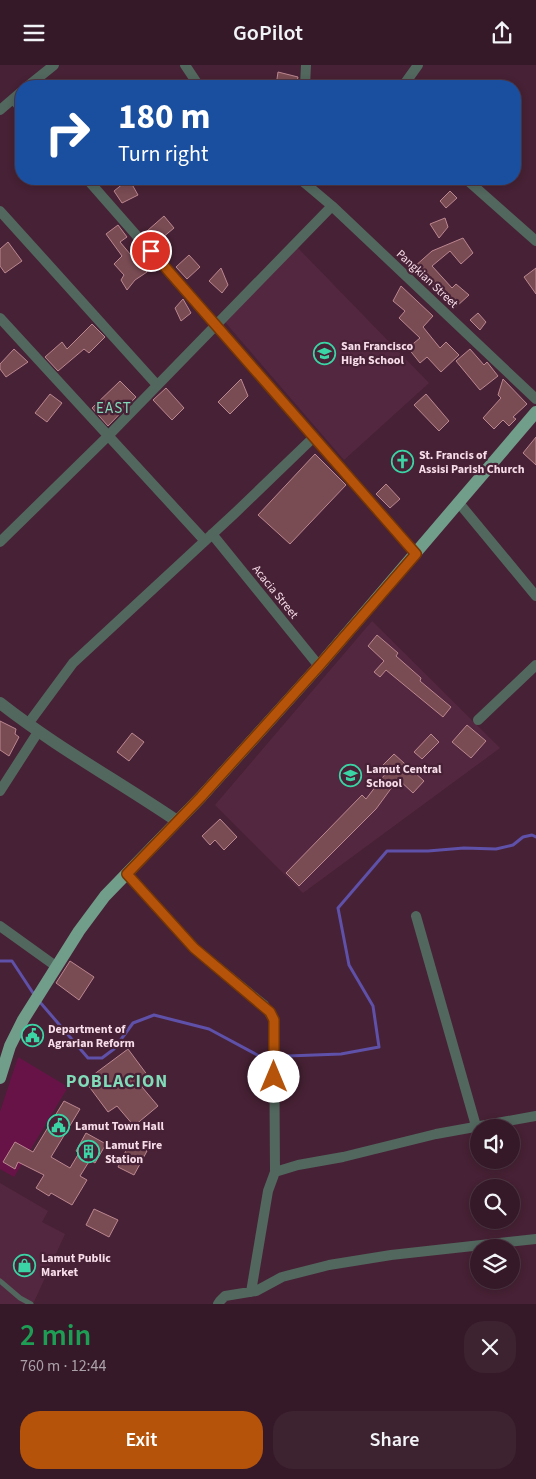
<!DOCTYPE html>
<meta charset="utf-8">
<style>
:root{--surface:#351928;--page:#3d2230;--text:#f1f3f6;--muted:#aaa0a8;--line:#4f3845;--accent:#b45309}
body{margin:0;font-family:"Source Sans 3",sans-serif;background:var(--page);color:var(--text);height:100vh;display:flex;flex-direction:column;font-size:19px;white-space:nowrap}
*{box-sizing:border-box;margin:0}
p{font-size:16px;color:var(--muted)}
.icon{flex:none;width:28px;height:28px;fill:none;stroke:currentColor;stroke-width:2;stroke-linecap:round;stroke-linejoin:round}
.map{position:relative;height:1239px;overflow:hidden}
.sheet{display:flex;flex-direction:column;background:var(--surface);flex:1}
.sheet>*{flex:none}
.guide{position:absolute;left:15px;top:15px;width:506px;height:105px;border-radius:20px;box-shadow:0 2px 8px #0003,0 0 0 1px var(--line);background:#1a4fa0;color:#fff;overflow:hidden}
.fabs{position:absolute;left:470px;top:1054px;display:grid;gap:10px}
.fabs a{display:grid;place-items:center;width:50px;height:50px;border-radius:50%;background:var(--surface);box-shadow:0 2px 8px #0003,0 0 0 1px var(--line);font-size:25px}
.pin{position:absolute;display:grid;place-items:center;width:42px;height:42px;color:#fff;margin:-21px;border:2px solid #fff;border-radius:50%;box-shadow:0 1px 5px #0007}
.me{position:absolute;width:55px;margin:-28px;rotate:0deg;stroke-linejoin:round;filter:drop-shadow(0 0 4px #0008)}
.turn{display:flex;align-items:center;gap:18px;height:105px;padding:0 20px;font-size:22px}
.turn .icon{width:65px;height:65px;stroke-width:2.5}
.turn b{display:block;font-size:35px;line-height:42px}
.round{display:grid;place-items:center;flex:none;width:52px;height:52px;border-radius:20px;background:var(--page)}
.headline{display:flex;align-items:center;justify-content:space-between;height:85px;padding:0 20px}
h1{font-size:30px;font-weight:600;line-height:38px;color:#1e9e55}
.button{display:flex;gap:10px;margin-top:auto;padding:10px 20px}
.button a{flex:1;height:58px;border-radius:20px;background:var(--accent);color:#fff;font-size:20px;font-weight:600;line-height:58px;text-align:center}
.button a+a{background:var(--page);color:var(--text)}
header{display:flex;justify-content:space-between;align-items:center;height:65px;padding:0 20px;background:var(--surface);font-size:22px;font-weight:600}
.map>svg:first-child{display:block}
.built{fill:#542740}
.green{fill:#681348}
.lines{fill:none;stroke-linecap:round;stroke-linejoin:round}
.stream{stroke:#5f51a9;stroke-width:3}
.building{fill:#794b53;stroke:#bb8790}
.service{stroke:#52675e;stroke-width:5}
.minor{stroke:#52675e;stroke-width:10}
.tertiary{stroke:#52675e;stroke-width:12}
.primary{stroke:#719d8b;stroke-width:12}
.route-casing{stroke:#753606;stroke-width:12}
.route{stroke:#b45309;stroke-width:9}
.labels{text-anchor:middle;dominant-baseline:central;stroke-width:4.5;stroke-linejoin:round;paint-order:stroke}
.street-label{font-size:12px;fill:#f7dde9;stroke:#472135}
.poi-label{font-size:12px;font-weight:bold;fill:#f7dde9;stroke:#472135;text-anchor:start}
.quarter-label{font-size:15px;letter-spacing:1px;fill:#81dab8;stroke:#472135}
.district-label{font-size:18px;font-weight:bold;letter-spacing:1px;fill:#81dab8;stroke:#472135}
</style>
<header><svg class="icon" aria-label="menu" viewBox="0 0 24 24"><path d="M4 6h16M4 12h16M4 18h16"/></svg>GoPilot<svg class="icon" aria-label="share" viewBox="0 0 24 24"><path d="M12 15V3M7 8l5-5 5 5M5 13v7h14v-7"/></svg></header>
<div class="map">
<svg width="536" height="1239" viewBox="0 0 536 1239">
<rect width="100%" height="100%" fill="#472135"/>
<path class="built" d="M297,182l132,136 -85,77 -119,-138z
M372,556l128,127 -197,145 -88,-88z
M0,1118l48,28 -6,11 23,12 -32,70h-33z"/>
<path class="green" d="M18,992l50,30 -54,90 -14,-8v-57z"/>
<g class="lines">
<path class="stream" d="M0,896h12l23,35
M39,936l49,57h14l12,-9 19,-26 21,-8 55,14 52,28 80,-3 38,-7 -6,-41 -24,-41 -11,-57 49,-57h41l36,-3 32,1 17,-4 10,-8 9,-2 4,2"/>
</g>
<path class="building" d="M278,7l20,5 -2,9h-20z
M129,114l9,16 -16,8 -8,-12z
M450,126l7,7 -11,10 -6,-7z
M164,151l10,12 -18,15 -9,-12z
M445,153l3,9 -9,11 -9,-14z
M118,160l9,12 -7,5 16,19 2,-2 9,13 -12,8 -8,10 -6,-10 3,-5 -10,-11 8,-8 -16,-22z
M463,173l10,15 -12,11 -11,-13 -18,15 20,22 4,-4 13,11 -13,12 -19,-16 -23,-24 18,-16z
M8,177l14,19 -17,12 -5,-7v-17z
M189,190l11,12 -13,12 -11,-12z
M221,203l7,17 -6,8 -13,-12z
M536,203v26l-12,-17z
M401,221l32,30 -10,11 17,21 6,-6 13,13 -18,17 -14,-15 -7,6 -12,-15 12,-10 -21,-20 6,-7 -12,-10z
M183,234l8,14 -10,8 -6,-13z
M478,248l8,9 -6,8 -10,-10z
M92,259l13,13 -16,16 -5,-4 -26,22 -13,-14 17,-15 5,7z
M14,284l14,13 -22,15 -6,-8v-5z
M470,284l14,16 3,-3 11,14 -18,14 -24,-29z
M241,314l7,17 -18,18 -12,-12z
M503,314l24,25 -14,13 3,2 -7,7 -6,-6 -9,9 -11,-11 18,-20 -3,-3z
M120,316l16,16 -28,29 -16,-18z
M166,323l18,20 -12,12 -19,-20z
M50,329l12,9 -15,19 -12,-9z
M426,329l23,27 -10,10 -25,-26z
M536,372v28l-13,-12z
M315,389l31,31 -56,59 -32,-29z
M386,419l14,15 -10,9 -14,-14z
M377,570l21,18 -2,3 25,22 -1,3 31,26 -8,10 -57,-47 -6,7 -6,-5 10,-11 -16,-15z
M0,656l16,8 -1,5 4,3 -10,19 -9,-6z
M467,660l19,16 -15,17 -19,-16z
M132,668l12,9 -15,19 -12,-9z
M431,669l8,8 -17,17 -8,-7z
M394,689l30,27 -11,12 -15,-14 -22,30 -77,77 -13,-13 76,-78 4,4 20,-26 -6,-5z
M220,754l17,18 -13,13 -9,-10 -5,5 -8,-9z
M70,896l24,16 -15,23 -23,-17z
M128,984l23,31 -9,7 16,19 -24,20 -17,-20 -9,6 -23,-31z
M64,1036l16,8 -29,48 19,11 9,-15 -3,-2 10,-18 20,11 -11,19 -5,-3 -10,16 7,4 -15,25 -21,-12 -2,3 -13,-8 8,-13 -26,-13 -3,7 -12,-7 12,-20 18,10z
M130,1077l17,9 -13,24 -16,-8z
M94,1144l24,11 -9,17 -23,-12z"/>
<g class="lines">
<path class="service" d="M0,1216l20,17 11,6"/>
<path class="minor" d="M185,0l14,21
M28,21l26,-21
M305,21l1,-21
M403,21l15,-21
M13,34l8,9
M0,45l21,-18
M87,114l329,375
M300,114l32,27 204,193
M466,114l70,62
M0,146l157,174
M0,253l205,223
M459,438l77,93
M212,469l107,132
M0,477l107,-105 225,-231
M478,655l58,-55
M28,659l45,-61 161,-149 80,-77
M0,726l38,-59
M127,809l67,74 70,57 10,15 1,152
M416,851l60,210
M0,861l57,41
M251,1227l17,-101 7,-19 23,-7 45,-8 93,-23 100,-18
M218,1239l2,-3 5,-5 31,-5 26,-14 47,-12 62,-10 145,-16"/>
<path class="tertiary" d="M0,638c56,44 118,78 177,118"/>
<path class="primary" d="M0,1013l10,-32 13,-26 56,-89 26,-35 96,-99 118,-131 217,-254"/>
</g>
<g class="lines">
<defs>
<path id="route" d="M151,186l265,303 -97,112 -118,131 -74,77 67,74 76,64 4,8v57"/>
</defs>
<use href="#route" class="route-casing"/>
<use href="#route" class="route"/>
</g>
<defs>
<symbol id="school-ring" viewBox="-11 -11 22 22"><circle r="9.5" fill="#472135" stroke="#3ad4a5" stroke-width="1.5"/><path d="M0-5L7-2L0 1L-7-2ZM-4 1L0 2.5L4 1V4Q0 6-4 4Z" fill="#3ad4a5"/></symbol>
<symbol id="church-ring" viewBox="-11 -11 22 22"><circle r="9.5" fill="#472135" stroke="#3ad4a5" stroke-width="1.5"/><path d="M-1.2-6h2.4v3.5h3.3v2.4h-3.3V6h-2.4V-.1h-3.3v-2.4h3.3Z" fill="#3ad4a5"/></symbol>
<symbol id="civic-ring" viewBox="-11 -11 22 22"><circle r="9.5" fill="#472135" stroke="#3ad4a5" stroke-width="1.5"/><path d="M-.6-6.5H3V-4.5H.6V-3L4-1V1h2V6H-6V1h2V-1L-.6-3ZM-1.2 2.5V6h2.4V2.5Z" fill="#3ad4a5"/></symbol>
<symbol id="building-ring" viewBox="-11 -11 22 22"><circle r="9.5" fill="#472135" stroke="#3ad4a5" stroke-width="1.5"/><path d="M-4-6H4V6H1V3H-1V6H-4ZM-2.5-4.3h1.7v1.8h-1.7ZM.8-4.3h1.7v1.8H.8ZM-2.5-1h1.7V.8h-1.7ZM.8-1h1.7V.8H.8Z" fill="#3ad4a5"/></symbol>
<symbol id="shop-ring" viewBox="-11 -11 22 22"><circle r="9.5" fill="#472135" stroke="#3ad4a5" stroke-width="1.5"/><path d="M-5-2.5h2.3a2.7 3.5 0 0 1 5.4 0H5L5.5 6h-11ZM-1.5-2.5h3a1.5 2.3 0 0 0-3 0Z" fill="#3ad4a5"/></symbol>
</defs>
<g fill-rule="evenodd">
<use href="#school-ring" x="312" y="276" width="25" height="25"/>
<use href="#church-ring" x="390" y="384" width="25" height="25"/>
<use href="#school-ring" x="338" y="698" width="25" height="25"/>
<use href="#civic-ring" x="20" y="958" width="25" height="25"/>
<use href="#civic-ring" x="46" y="1048" width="25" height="25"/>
<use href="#building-ring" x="76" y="1074" width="25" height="25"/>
<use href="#shop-ring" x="12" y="1188" width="25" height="25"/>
</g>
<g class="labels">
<g class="street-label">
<text transform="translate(427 214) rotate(43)">Pangkian Street</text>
<text transform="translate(275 527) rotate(51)">Acacia Street</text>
</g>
<g class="poi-label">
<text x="341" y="281">San Francisco<tspan x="341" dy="14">High School</tspan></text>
<text x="419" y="390">St. Francis of<tspan x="419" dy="14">Assisi Parish Church</tspan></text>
<text x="366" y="704">Lamut Central<tspan x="366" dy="14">School</tspan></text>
<text x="48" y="964">Department of<tspan x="48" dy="14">Agrarian Reform</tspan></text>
<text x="75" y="1061">Lamut Town Hall</text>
<text x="105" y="1080">Lamut Fire<tspan x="105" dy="14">Station</tspan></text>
<text x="41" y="1193">Lamut Public<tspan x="41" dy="14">Market</tspan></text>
</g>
<g class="quarter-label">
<text x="114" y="343">EAST</text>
</g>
<g class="district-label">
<text x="117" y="1016">POBLACION</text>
</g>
</g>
</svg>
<div class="fabs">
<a><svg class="icon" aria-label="sound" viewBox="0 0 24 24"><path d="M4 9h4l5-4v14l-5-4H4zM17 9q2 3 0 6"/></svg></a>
<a><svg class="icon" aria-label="search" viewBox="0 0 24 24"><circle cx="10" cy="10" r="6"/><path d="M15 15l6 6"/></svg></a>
<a><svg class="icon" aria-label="layers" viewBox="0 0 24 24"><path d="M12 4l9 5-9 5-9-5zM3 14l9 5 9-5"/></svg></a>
</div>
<div class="pin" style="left:151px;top:186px;background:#d93025"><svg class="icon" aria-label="arrive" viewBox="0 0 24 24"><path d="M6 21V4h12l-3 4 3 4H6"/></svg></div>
<svg class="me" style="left:274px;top:1012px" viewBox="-20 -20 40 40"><circle r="19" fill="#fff"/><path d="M0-13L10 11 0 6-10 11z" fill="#b45309"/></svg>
<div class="guide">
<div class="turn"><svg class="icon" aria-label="right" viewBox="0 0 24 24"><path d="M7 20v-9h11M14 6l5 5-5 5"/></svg><div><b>180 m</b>Turn right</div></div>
</div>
</div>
<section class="sheet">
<div class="headline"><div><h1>2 min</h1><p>760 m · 12:44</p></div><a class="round"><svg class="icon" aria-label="close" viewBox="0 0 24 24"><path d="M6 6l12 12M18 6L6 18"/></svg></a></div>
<div class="button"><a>Exit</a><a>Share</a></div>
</section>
